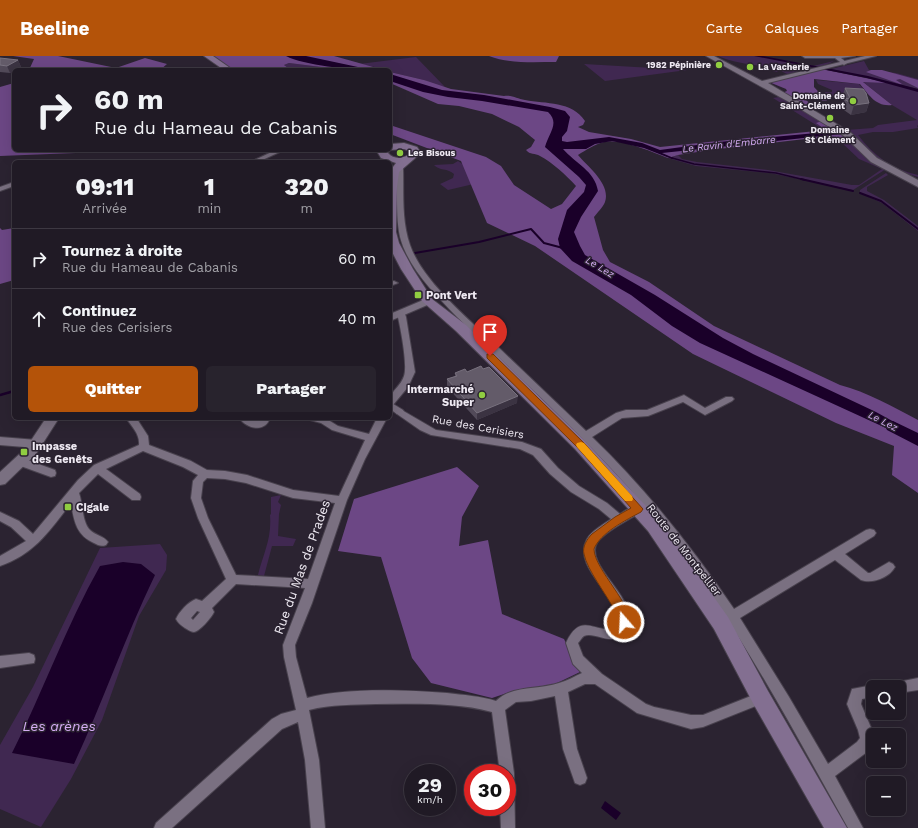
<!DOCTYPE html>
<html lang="fr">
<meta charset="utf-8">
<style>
:root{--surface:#201a25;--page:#28232d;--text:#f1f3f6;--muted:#a2a1a7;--line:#3d3842;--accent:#b45309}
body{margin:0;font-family:"Work Sans",sans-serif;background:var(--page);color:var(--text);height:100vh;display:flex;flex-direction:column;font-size:15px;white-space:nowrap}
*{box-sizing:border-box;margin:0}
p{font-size:13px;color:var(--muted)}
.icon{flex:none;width:22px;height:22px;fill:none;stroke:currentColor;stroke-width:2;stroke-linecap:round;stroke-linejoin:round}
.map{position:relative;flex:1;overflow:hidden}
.side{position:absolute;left:12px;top:104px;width:380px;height:260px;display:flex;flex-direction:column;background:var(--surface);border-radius:6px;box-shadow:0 4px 16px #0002,0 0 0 1px var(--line)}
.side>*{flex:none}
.banner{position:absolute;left:12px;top:12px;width:380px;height:84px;border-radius:6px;box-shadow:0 4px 16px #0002,0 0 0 1px var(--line);background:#201a25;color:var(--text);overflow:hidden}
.controls{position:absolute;left:866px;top:624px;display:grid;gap:8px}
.controls a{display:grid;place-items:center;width:40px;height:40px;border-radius:6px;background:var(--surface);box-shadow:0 4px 16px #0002,0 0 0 1px var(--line);font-size:20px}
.speed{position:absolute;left:404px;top:708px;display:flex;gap:8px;font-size:20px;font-weight:700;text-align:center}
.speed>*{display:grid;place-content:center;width:52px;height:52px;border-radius:50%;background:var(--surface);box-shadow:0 4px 16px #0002,0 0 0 1px var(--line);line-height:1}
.speed small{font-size:10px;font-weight:400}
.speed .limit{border:6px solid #d22;background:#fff;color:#111}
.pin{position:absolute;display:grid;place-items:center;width:34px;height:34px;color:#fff;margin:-41px -17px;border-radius:50% 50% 50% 0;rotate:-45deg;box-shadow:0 0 4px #0007}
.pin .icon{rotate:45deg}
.me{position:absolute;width:44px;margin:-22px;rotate:341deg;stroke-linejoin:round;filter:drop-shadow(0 0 3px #0008)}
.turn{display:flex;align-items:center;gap:14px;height:84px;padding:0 16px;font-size:18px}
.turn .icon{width:52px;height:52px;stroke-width:2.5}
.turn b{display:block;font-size:28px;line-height:34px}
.eta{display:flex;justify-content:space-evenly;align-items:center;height:68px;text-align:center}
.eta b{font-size:24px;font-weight:800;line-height:28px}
.cta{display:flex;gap:8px;margin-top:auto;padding:8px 16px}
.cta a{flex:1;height:46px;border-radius:6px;background:var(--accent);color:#fff;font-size:16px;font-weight:800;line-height:46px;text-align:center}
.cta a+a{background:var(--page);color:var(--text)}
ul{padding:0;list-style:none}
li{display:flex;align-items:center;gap:12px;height:60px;padding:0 16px;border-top:1px solid var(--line)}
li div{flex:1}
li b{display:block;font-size:15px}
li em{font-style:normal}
header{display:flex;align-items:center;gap:24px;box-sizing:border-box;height:56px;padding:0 20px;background:var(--accent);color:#fff}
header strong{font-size:19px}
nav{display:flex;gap:22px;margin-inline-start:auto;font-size:14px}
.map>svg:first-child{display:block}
.green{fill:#402851}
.forest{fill:#6c4785}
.water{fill:#1a0029}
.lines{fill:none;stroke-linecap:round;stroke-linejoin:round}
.stream-far2{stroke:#1a0029;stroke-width:1.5}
.stream-far1{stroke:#1a0029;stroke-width:2}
.stream{stroke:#1a0029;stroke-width:2.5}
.canal{fill:#1a0029;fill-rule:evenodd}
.river{fill:#1a0029;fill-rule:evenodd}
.pedestrian-casing{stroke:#48414d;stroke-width:2}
.minor-casing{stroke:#48414d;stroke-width:2}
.tertiary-casing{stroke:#48414d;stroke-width:2}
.secondary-casing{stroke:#48414d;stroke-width:2}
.pedestrian{fill:#7a7081;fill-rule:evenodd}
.minor{fill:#7a7081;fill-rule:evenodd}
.tertiary{fill:#7a7081;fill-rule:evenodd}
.secondary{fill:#836f91;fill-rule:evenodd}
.wall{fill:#524a59}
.shaded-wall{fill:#3b3342}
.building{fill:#635b69;stroke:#78717e}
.route{fill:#b45309;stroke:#753606}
.slow{fill:#f59e0b}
.poi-dot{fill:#90cd41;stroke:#2b2331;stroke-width:1.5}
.labels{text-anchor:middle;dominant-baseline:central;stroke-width:3;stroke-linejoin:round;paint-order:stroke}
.far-poi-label{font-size:9px;font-weight:bold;fill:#eee9f2;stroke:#2b2331;text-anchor:end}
.far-water-label{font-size:10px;font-style:italic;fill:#d5acf4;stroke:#2b2331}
.poi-label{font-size:11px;font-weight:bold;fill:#eee9f2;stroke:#2b2331;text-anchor:start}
.street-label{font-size:11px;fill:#eee9f2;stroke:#2b2331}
.near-street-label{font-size:13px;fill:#eee9f2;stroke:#2b2331}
.near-water-label{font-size:14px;font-style:italic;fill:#d5acf4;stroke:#2b2331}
</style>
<header>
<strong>Beeline</strong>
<nav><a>Carte</a><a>Calques</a><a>Partager</a></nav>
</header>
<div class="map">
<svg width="918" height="772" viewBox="0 0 918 772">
<rect width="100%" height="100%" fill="#2b2331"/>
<path class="green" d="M718,0h41l54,10 21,-5c-14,9 -29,5 -44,2l23,5 -26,6 -8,-4 -2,2 -5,-1 2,-3c-18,-3 -41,-5 -56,-12z
M416,1l29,30 -13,-3 -8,-4 -34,-8v-2l-31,-6z
M864,5l5,9 27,3 22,6v10l-87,-20z
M289,7l33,4 6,3h-37l-7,-5z
M584,8l103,6 -82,11z
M816,24l43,4 8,10h-7l2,3 -36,-1 -1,-4h7v-2l-14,-6z
M862,25l23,1 33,8v35l-1,1 1,2 -25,4h-20l-15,3c16,21 34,34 60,40v2l-17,-5 -26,-15 -29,-27 27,-2 5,-3 39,-5 -25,-15z
M779,41l43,24 -5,2 10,7h-3l-51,-32z
M850,85l36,28 -33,21 -83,-17 -74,-7 -28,-8 10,-3 4,4 15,3 71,8 84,15h7l23,-16 -23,-10 -18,-17z
M458,105l9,6 11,16 -30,7 -8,-6 13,-6 1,-4c-6,-6 -15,-3 -20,-9l19,-1z
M886,117l2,2 -21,12v4l17,9 34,26v5l-36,-28 -22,-10v-3z
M281,439l-3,7 3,3 -2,9 -1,22 18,3 -3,7h-21l-8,30 -6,-1c5,-21 14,-36 12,-60l1,-1v-17z
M160,488l7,11 -1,15 -27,46 -37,104 -31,59 -30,48 -41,-18v-64l33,-58 67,-139z"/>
<path class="forest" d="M13,0h45l58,12 29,-10 22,6 -7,6h-131l5,-11z
M211,0h123l50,14h-56l-7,-3 -32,-4 -5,2 7,5h-62z
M489,0h70l-3,6c-22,0 -46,2 -67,-6z
M822,13l63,13 1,1 -23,-1 29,23c-16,2 -23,-10 -32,-21l-46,-5v8l13,14h-5l-2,-3 -7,-1 -1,2 -6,1 7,6 5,3 -5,1 -31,-17 5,-2 -1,-2 -17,-7z
M871,14h11l36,10v8l-18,-9 -4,1 6,4h-2l-34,-12z
M390,16l34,8 27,9 53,7c9,-1 13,3 21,4 21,4 47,1 60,21l-2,4 -5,2 11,5 42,7 29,8 166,-17 -10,-7 6,-2 25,17 3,3 -9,1 -5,-3h-31l-95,11 -32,5 -10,3c-16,-6 -48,-20 -64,-16 -9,2 -18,8 -26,13 10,12 33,29 27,47 -2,5 -8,11 -11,15l9,33 7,12 39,20 65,44 126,59c27,7 53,22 78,35v73l-26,-18 2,-29 -58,-23 -143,-69 -158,-108 -48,-23 -26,-62 -71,-27v-9l96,32 15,9 13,19 37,24 11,-5 14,-18c-10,-11 -23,-23 -36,-30 -5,-3 -10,-1 -14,-6l5,-3 4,-7 -16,-13 -27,-13 -33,-8 -21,-2 -48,-21z
M14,27v67h137l-151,6v-69z
M0,172l2,2 12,-2v52l-14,4z
M457,411l22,19 -17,31 -3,29 29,-6 14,74 62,25 16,33 -25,12 -45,8 -18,6 -61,-15 -19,-25 -31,-101 -43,-6 16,-52z"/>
<path class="water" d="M286,0h20l66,14c-20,0 -69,-5 -86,-14z
M390,18l52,16 42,5 66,12 15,4 5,6 -3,14 -5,6v4l5,1 42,-5 33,6 18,7 59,-8 119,-11 3,3 -179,19 14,6h-4l-28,-11 -32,-7 -17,3 -9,5h-23c12,14 32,22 35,42l-17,26 -7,15 6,14 5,9 70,40 68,43 30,16 123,58 40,22 -6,5 -210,-96 -28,-17 -41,-31 -59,-34 -12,-13 -2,-9 9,-29 17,-18 2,-7 -7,-8 -34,-30c4,-14 15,-24 3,-35l-66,-11 -34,-4 -25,-5 -33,-11z
M123,506l18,2 14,11c-30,62 -52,127 -81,189l-62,-11c31,-61 54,-127 88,-187z
M605,745l16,12 -5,7 -15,-12z"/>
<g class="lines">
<path class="stream-far2" d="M672,102l22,6 82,9 29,7"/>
<path class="stream-far1" d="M801,123l52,12
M860,137l21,8 37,28
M415,197l64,-11 52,-13 13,14 19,5"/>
<path class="stream" d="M0,339l14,-4"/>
<path class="canal" d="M754,0h9l105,20 50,13v3l-51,-14z"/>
<path class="river" d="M893,365l25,12v13l-31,-16 -2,-4 2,-4z"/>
<defs>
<path id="pedestrian" d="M390,346l13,8 1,2 -1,2h-6l-7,-5z"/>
<path id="minor" d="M802,0h53l-14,2 6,5 -3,2 -9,-7h-30z
M276,94h8l-26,12h-8z
M373,94h8l5,3 -3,2z
M111,104h72l3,2h-78z
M398,107l5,1c1,27 -2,55 7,81 12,35 57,73 84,98 31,30 62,59 92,88l30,-18 10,-3h21l37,-15 21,13 21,-11h6l2,2 -2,2 -27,14 -22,-13 -35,14 -26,2 -30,19c54,52 100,110 142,172l132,-79 4,-1 4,1 2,3 -2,3 -29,18 23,19h2l19,-11 4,2 2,3c-6,11 -23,17 -34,13l-26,-20 -95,58 49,79 39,67 29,-22 3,-4 -2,-8 -11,-26 5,-15 21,-4 5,2h-5v10l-11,2 -1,5 11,26 1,12 -6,10 -32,24 28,52h-15c-62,-111 -122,-226 -205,-324 -57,-67 -124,-126 -186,-187 -22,-23 -49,-49 -57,-80 -3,-14 -3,-29 -3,-44 0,-9 -2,-22 1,-30z
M14,126v4l-14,5v-4z
M394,225l4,2 -8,3v-4z
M401,254l3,1 2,6 9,55 -7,15 -15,18 -3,1c0,-18 9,-16 14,-30 4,-11 -4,-51 -7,-63z
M400,353l36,21 86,12 19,7 17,19 21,18 28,17 13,11c6,-4 14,-10 22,-8l1,3 -1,3c-10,5 -40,22 -45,31 -13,22 41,56 31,81 -10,29 -32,6 -44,12 -2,1 -4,5 -6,7l5,13 19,18 44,30 8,3 37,8h12l58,-23 5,2 2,4 -2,4 -63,25 -12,2 -54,-16 -42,-29h-10l-17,8 9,57 10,29 -2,5 -5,2 -5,-2 -12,-34 -8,-53 -24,5 -15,1 -11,8 9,63 1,55h-14l-1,-21h7v-34h-7l-8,-61c-37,-10 -78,-8 -116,-8 -22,1 -45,0 -67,6l10,50 6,68h-14l-6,-68 -7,-38 -16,7 -110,99h-18l2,-5 116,-104 9,-5 15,-4 -12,-53 -1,-12 22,-57 -69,-4 -24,24 2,4c-2,5 -15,20 -20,20 -3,0 -7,-3 -9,-4 -4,-3 -7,-5 -9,-9 3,-7 12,-17 20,-20l6,2 24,-22 -28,-61 -7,-20 2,-17 5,-6 -15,-8 -40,-16 -37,18 34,25 1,3 -1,3h-8l-34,-26 -19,19c4,11 3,29 11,37 5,5 14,6 18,12l-2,3c-5,2 -8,0 -12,-2 -18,-8 -20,-22 -23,-40 -21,27 -36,51 -71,63v-10l26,-15 -15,-14 -11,-6v-9l19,9 14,13 45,-54 16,-15 45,-20c1,-11 -7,-18 -13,-27l11,1 11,17 1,9 42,16 16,9 18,1 22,4 46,15 46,6 26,-56 -33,-10 -11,-7 -11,-3 -2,-2h17l13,8 31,8 8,-16h10l-22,41 -18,41 -35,103 -17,42 1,12 11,41c40,-11 99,-8 140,-5 16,2 34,3 49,8 16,-16 42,-11 63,-18 8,-2 16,-7 23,-10l-9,-9 -7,-21c16,-35 32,-5 49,-17 14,-25 -45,-56 -28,-87 4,-8 17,-15 24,-20l-12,-10 -28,-17 -21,-18 -17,-19 -13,-6 -89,-14 -11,-5 -23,-16 -2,-2zM207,422l18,1 21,4 47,15 42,5 -27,76 -72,-4 -28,-57 -7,-20 2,-16zM197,555l3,1 -7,8 -2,-2z
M239,362h11l6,3 4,-3h10c-5,15 -23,11 -31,0z
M0,381l37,3 4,1 1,3 -1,3 -4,1 -37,-3z
M22,402l33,12 1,3 -1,3 -4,1 -33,-12 -1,-3 1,-3z
M29,597l5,2 1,4 -1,4 -34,5v-12z
M918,622v12l-19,3v-6h-8l2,-4z"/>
<path id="tertiary" d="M706,0h8l48,25 103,-25h11l-108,27 82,49 27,26 41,22v7l-47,-25 -27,-26 -55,-34z
M428,242l4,1 1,2 -1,2 -42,18v-7z
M46,362h13l-23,36 -31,30 -5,1v-13l26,-24z"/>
<path id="secondary" d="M204,0h9l20,14h-9z
M404,87l13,4 4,6 -22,19 -2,15 -1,45 3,11 14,26 19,30 34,26 119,116 75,80 68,96 40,74 79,137h-23l-70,-123 -40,-76 -66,-98 -73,-82 -119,-118 -34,-30 -21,-32 -11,-21v-77l6,-8 -15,-5 -3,-5 2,-3h10l-2,3c6,7 16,6 23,0l-1,-2 -6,-2 -14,1v-6z"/>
</defs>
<use href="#pedestrian" class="pedestrian-casing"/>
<use href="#minor" class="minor-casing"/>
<use href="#tertiary" class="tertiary-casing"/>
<use href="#secondary" class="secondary-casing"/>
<use href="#pedestrian" class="pedestrian"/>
<use href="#minor" class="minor"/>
<use href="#tertiary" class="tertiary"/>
<use href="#secondary" class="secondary"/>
</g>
<path class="wall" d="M0,2l18,2 3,7 -11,6 -10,-1z
M845,32l24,15 -3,9 -15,3 -10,-7 3,-7 -2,-4z
M467,316l50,31 -40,17 -30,-33v-8l8,-3v-3z"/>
<path class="shaded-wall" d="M18,4l3,7 -5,3h-2v1l-4,2 -3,-7z
M869,47l-3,9 -15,3 3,-10z
M518,340l-1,7 -40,17v-7z"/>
<path class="building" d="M0,2l18,2 -11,6 -7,-1z
M845,32l18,1 3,4 3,10 -15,2 -10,-6 6,-1z
M481,310l2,3 6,-2 29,29 -41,17 -30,-34 10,-3 -2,-3 10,-4 2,3z"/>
<path class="route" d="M487,298h6l91,89 59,66 -2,3c-15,8 -41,21 -47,37 0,21 42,58 34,76l-4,2 -4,-2c-3,-5 -2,-10 -5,-14 -8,-16 -28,-41 -31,-57 -2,-7 3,-15 8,-20l23,-17 16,-9 -54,-61 -90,-89z"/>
<path class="slow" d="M581,386l3,1 48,53 1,3 -1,2h-7l-48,-54 -1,-2 1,-2z"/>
<g class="poi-dot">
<circle cx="719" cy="9" r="4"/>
<circle cx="750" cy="11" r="4"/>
<circle cx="853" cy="45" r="4"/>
<circle cx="830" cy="62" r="4"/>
<circle cx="400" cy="97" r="4"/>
<rect x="414" y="235" width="8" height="8" rx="2"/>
<circle cx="482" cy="339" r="4"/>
<rect x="20" y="392" width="8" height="8" rx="2"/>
<rect x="64" y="447" width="8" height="8" rx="2"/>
</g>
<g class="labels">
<g class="far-poi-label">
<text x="711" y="9">1982 Pépinière</text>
<text x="758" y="11" text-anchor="start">La Vacherie</text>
<text x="845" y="40">Domaine de<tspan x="845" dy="10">Saint-Clément</tspan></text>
<text x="830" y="74" text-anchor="middle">Domaine<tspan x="830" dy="10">St Clément</tspan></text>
<text x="408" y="97" text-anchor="start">Les Bisous</text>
</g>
<g class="far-water-label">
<text transform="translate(729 88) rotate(-6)">Le Ravin d'Embarre</text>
<text transform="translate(600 211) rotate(31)">Le Lez</text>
<text transform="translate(883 365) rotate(27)">Le Lez</text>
</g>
<g class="poi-label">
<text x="426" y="239">Pont Vert</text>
<text x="474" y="333" text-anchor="end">Intermarché<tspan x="474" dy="13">Super</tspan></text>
<text x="32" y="390">Impasse<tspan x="32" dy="13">des Genêts</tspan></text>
<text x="76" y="451">Cigale</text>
</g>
<g class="street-label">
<text transform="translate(478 371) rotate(10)">Rue des Cerisiers</text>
<text transform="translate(684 494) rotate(52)">Route de Montpellier</text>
</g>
<g class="near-street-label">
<text transform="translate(302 511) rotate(-70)">Rue du Mas de Prades</text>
</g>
<g class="near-water-label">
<text x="59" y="670">Les arènes</text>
</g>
</g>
</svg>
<div class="controls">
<a><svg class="icon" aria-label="search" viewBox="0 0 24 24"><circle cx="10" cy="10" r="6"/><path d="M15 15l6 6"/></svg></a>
<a>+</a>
<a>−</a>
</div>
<div class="speed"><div>29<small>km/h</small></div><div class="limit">30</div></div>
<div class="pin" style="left:490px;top:300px;background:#d93025"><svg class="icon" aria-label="arrive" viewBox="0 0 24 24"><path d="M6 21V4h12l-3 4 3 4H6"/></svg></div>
<svg class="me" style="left:624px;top:566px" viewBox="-20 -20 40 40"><circle r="17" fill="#b45309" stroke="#fff" stroke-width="3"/><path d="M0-11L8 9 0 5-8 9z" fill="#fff"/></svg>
<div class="banner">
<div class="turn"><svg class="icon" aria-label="right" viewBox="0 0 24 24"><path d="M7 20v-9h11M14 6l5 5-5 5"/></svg><div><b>60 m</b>Rue du Hameau de Cabanis</div></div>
</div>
<section class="side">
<div class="eta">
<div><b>09:11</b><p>Arrivée</p></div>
<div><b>1</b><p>min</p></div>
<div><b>320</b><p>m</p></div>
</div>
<ul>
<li><svg class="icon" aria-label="right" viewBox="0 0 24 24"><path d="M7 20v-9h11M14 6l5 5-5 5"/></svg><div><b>Tournez à droite</b><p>Rue du Hameau de Cabanis</p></div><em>60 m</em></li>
<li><svg class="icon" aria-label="ahead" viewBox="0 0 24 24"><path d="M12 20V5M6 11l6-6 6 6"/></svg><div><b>Continuez</b><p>Rue des Cerisiers</p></div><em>40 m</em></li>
</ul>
<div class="cta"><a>Quitter</a><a>Partager</a></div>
</section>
</div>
